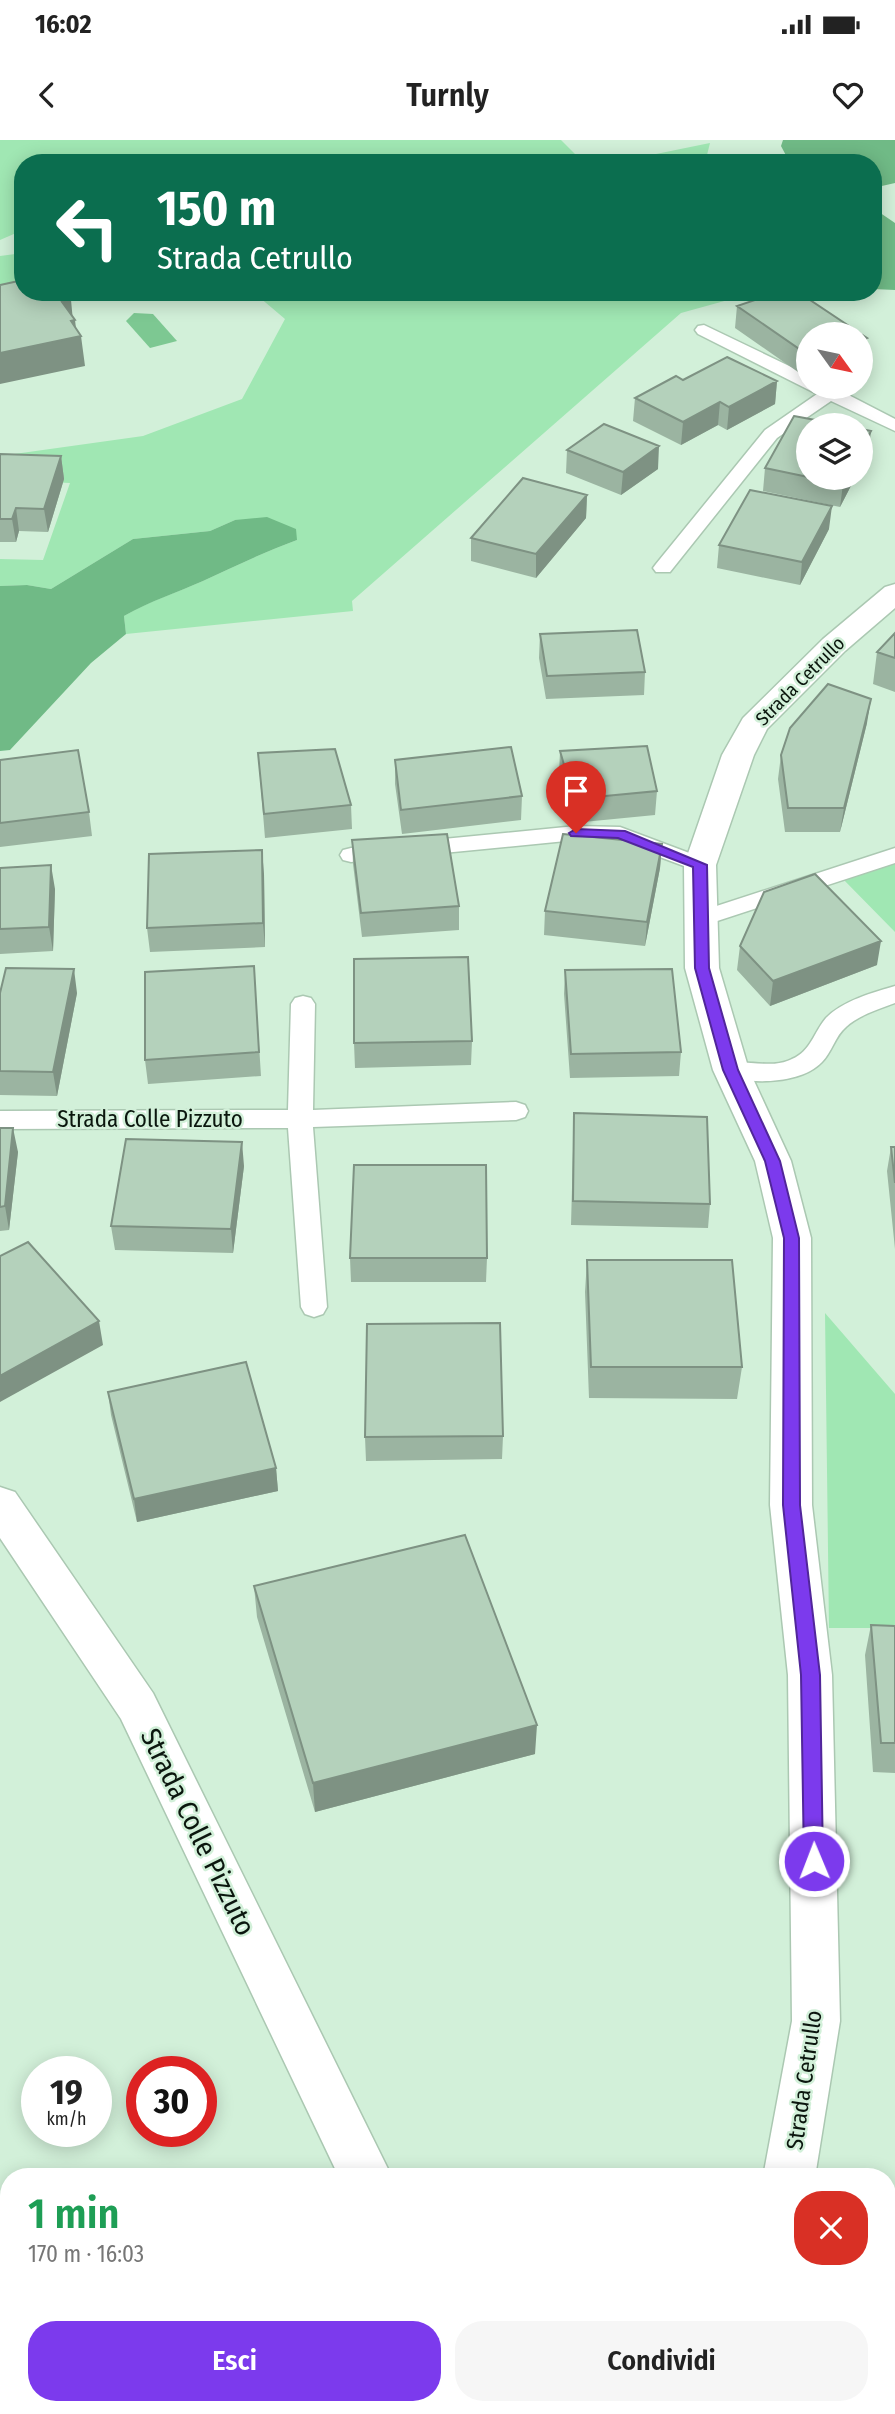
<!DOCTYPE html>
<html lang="it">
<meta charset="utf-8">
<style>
:root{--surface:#fff;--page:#f6f6f6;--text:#222;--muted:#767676;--accent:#7c3aed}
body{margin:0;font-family:"Fira Sans Condensed",sans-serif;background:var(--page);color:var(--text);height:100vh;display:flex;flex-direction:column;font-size:26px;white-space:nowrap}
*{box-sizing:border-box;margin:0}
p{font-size:23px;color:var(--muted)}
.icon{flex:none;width:38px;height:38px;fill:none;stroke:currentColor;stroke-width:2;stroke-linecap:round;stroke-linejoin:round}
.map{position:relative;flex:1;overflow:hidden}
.drawer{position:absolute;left:0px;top:2028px;width:896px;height:247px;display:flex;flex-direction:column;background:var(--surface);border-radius:28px 28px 0 0;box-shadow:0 4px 18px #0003}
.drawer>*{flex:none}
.top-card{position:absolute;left:14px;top:14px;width:868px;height:147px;border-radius:28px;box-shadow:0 4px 18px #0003;background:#0b6e4f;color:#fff;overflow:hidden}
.needle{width:46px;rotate:123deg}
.controls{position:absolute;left:796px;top:182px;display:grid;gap:14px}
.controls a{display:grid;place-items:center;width:77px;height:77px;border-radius:50%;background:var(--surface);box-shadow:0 4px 18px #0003;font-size:35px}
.speed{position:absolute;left:21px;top:1916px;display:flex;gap:14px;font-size:35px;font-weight:700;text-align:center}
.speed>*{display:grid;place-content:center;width:91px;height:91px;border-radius:50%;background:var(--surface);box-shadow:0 4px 18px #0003;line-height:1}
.speed small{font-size:18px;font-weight:400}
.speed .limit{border:10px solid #d22;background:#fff;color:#111}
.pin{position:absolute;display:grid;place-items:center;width:60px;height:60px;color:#fff;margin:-72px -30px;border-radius:50% 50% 50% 0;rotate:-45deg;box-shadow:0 0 7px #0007}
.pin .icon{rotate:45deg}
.me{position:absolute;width:77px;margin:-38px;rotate:359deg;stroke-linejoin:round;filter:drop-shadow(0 0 5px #0008)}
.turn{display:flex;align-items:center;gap:24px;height:147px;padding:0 28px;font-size:32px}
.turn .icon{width:91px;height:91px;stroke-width:2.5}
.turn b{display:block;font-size:49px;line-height:60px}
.round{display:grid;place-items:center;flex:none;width:74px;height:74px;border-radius:28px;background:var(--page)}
.summary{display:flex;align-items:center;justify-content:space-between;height:119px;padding:0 28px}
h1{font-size:42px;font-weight:600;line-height:52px;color:#1e9e55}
.button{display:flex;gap:14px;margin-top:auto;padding:14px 28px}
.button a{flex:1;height:80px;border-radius:28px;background:var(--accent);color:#fff;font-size:28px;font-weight:600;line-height:80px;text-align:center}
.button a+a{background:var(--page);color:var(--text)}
.status{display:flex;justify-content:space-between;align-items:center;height:49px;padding:0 35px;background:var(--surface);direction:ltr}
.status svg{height:19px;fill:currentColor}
header{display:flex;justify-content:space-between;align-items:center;height:91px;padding:0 28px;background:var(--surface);font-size:32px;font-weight:600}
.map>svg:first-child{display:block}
.green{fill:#a0e7b3}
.forest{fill:#70ba86}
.water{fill:#7dc892}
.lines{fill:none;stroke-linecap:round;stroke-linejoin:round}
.lane-casing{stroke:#abc8b2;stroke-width:3}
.street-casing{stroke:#abc8b2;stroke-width:3}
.lane{fill:#fff;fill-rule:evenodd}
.street{fill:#fff;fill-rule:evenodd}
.wall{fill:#9bb4a1}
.shaded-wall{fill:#7e9283}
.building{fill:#b4d1bb;stroke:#7e9283;stroke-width:2}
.route{fill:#7c3aed;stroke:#51269a;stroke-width:2}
.labels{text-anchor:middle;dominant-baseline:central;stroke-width:5;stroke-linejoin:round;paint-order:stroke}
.far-street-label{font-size:19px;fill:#0b160e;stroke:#d2f0d9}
.street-label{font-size:23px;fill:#0b160e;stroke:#d2f0d9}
.near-street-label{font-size:28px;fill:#0b160e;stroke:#d2f0d9}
</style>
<div class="status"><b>16:02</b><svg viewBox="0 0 49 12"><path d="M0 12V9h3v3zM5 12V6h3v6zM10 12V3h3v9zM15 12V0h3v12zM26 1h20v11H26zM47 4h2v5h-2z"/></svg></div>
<header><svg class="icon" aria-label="back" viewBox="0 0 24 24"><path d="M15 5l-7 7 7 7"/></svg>Turnly<svg class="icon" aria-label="heart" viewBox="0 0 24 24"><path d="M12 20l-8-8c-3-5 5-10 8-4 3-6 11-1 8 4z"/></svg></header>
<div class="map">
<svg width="895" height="2274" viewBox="0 0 895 2274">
<rect width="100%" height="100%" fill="#d2f0d9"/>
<path class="green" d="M0,0h561l23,23h-561v67l-23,10z
M710,3l-5,20h-93l93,-19z
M23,113v32l-23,3v-32z
M253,152h504l-76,21 -329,288 1,10 -227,23 -2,-18c25,-15 52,-23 79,-35 31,-14 61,-29 94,-41l-62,-20 -25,11 -77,8 -82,50 -24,-4 -27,1v-27l43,1 27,-77 -63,-3 -7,-24 143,-20 99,-37 43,-80z
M895,720v72l-54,-55z
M825,1173l70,81v234h-66z"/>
<path class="forest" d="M783,0h112v43l-22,5v-25h-83l-9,-17z
M873,68l22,15v67l-22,-1z
M267,377l29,12 1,11c-33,12 -63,27 -94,41 -27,12 -53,20 -79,35l2,18 -35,29 -81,87 -10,1v-165l27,-1 24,4 82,-50 77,-8 25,-11z"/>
<path class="water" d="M134,173l19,1 24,27 -27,7 -24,-27z"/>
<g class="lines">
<defs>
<path id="lane" d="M704,185l104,50v12l29,2 58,30v12l-64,-30 -54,37 -107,134h-14l-3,-4 3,-4 109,-134 52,-36 -119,-60 -3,-4 3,-4z
M576,686l44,1 88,33 3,5 -3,5 -8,2 -83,-31 -41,-1 -225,22 -8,-2 -3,-5 3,-5 8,-2z
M895,708v15l-187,61 -8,2 -8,-2 -3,-5 3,-5z
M895,846v17c-16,6 -36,12 -49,24 -11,9 -14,25 -24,35 -22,23 -72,22 -100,14l-3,-6 3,-6c23,-6 49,6 70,-5 19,-8 22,-27 34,-41 16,-17 48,-26 69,-32z
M303,856l8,2 4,6 -2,106 203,-8 9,3 3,6 -3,6 -9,3 -203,7 14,180 -4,7 -9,3 -9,-3 -4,-7 -13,-179 -288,1v-18l288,-1 3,-106 4,-6z
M887,2159h8v36h-8z"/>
<path id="street" d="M895,444v24l-50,43 -78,78 -13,26 -38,110 3,103 30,102 42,91 20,77 1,267 20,170 8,346 -25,156h-52l29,-156 -4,-346 -18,-170 3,-267 -18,-77 -42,-91 -28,-102 -1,-103 38,-110 21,-37 80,-79 62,-52z
M0,1347l15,5 138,201 239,484h-53l-218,-458 -121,-181z
M447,2266h54l3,8h-54z
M693,2266h54l-3,8h-54z"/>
</defs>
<use href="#lane" class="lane-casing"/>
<use href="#street" class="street-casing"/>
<use href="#lane" class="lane"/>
<use href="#street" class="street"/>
</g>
<path class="wall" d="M737,166l71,28v45l-73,-51z
M683,240l94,1 -2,23 -48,26 -9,-5 -37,20 -48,-24 2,-23z
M808,285v53h47l-15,29 -77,-16 2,-23z
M567,310l91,19 -37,26 -55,-22z
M0,314l61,2 3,23 -16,53 -29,-1 -3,11h-16z
M587,355l-1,23 -50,60 -65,-17v-23z
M829,389l-29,56 -83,-17 2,-23z
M895,493v59l-22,-8 4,-32z
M540,494l105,38 -1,23 -98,4 -7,-41z
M867,583l-27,109h-55l-7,-53 3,-24z
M560,611l97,40 -2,24 -82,8 -14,-48z
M258,613l93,52 1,24 -87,9z
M0,620l89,52 3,24 -92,11z
M395,620l127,36 -1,24 -119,14 -7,-50z
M352,700l107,66v24l-97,7 -9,-73z
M662,704l-2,24 -15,78 -101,-11 1,-24z
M0,728l55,21 -2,62 -53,3z
M264,734l1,73 -115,5 -3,-24z
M740,806l137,19 -107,41 -33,-36z
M254,826l7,110 -113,8 -3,-24z
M565,830l116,82 -2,24 -109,2 -6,-84z
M0,853h77l-20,103 -57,-1z
M472,901l-1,24 -116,3 -1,-25z
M574,973l136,91 -2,24 -137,-3z
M0,988l18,24 -9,78 -9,1z
M891,1007h4v102l-8,-78z
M244,1026l-11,87 -118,-3 -4,-24z
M350,1118h137l-1,24h-135z
M587,1120l155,107 -5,32 -148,-1 -4,-106z
M108,1252l168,76 2,23 -141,31 -26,-107z
M503,1296l-1,23 -136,2 -1,-24z
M254,1446l281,168 -220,58 -58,-195z
M871,1485l24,1v147l-22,-1 -8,-117z
M828,2266h59l8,8h-65z"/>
<path class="shaded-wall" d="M71,160l2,21 2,-1 2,17 4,-1 4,30 -85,18v-31l62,-51z
M867,198l-3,23 -3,1v-22z
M777,241l-2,23 -48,26 2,-23z
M720,262l-2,23 -37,20 2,-23z
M871,291l-3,23 -7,12v-17z
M659,306l-1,23 -37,26 2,-23z
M61,316l3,23 -16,53 -4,-23z
M846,338h9l-15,29 3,-23z
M587,355l-1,23 -50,60v-24z
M832,366l-3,23 -29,56 2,-23z
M16,368l3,23 -3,11 -4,-23z
M871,559l-4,24 -27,109 4,-24z
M662,704l-2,24 -15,78 2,-24z
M262,710l2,24 1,73 -2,-24z
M51,725l4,24 -2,62 -4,-24z
M881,801l-4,24 -107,41 3,-25z
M74,829l3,24 -20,103 -4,-24z
M13,988l5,24 -9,78 -4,-24z
M242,1002l2,24 -11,87 -2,-24z
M99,1181l4,24 -103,57v-26z
M276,1328l2,23 -141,31 -3,-23z
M537,1585l-2,29 -220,58 -2,-29z"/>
<path class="building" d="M23,140v12h41l7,8 -9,2 13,18 -4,1 10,15 -81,17v-68z
M779,152h19l63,42h-53v21l-71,-49z
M861,194l6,4 -6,2z
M727,217l50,24 -48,26 -9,-5 -37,20 -48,-24 41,-22 7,4z
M794,276l48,9h-34v52l-43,-9z
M604,284l55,22 -36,26 -56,-22z
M861,289l10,2 -10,18z
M0,314l61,2 -17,53 -28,-1 -4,11h-12z
M523,338l64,17 -51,59 -65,-16z
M813,338h33l-3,6z
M750,350l82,16 -30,56 -83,-17z
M637,490l8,42 -98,4 -7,-42z
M895,493v25l-18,-6z
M828,544l43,15 -27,109h-56l-7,-53 9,-27z
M647,606l10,45 -83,8 -14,-48z
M511,607l11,49 -121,14 -6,-50z
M335,609l16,56 -87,9 -6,-61z
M78,610l11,62 -89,11v-63z
M447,694l12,72 -98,7 -9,-73z
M563,694l99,10 -15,78 -102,-11z
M262,710l1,73 -116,5 2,-74z
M51,725l-2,62 -49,2v-61z
M815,734l66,67 -108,40 -33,-35 24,-54z
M468,817l4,84 -118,2v-84z
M254,826l5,86 -114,8v-88z
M6,828l68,1 -21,103 -53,-1v-78z
M672,829l9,83 -110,2 -6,-84z
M574,973l133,4 3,87 -137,-3z
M0,988h13l-8,78 -5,1z
M126,999l116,3 -11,87 -120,-3z
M891,1007h4v36z
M354,1025h132l1,93h-137z
M28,1102l71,79 -99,55v-120z
M587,1120h145l10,107h-151z
M500,1183l3,113 -138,1 2,-113z
M246,1222l30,106 -142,31 -26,-107z
M465,1395l72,190 -224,58 -59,-197z
M871,1485l24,1v117h-14z
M895,2236v38h-53l-2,-8h47v-29z"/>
<path class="route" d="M576,689l49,2 82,34 2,103 29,102 42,91 19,77 1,267 20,170 3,186 -3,6 -6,3 -7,-3 -3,-6 -3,-186 -18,-170 1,-267 -19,-77 -42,-91 -28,-102 -2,-101 -75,-29 -47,-2 -2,-3z"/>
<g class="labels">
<g class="far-street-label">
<text transform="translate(800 541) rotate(-45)">Strada Cetrullo</text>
</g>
<g class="street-label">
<text x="150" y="979">Strada Colle Pizzuto</text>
<text transform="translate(804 1940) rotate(-82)">Strada Cetrullo</text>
</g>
<g class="near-street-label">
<text transform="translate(198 1692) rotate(64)">Strada Colle Pizzuto</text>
</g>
</g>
</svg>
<div class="controls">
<a><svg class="needle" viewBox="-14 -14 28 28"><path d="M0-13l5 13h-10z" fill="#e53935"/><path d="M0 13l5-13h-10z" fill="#767676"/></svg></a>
<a><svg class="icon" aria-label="layers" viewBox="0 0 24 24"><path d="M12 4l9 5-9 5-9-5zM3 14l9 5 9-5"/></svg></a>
</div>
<div class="speed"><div>19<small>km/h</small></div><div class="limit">30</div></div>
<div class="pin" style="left:576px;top:693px;background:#d93025"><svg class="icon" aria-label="arrive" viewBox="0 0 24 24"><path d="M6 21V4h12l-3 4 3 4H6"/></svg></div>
<svg class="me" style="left:814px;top:1721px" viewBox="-20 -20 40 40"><circle r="17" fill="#7c3aed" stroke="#fff" stroke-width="3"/><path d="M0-11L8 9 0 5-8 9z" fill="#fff"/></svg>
<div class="top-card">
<div class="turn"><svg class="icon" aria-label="left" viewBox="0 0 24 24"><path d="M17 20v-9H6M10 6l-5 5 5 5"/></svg><div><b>150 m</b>Strada Cetrullo</div></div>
</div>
<section class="drawer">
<div class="summary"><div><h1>1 min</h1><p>170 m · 16:03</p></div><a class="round" style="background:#d93025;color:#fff"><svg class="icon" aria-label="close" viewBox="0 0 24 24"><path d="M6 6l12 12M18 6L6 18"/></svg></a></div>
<div class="button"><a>Esci</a><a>Condividi</a></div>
</section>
</div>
